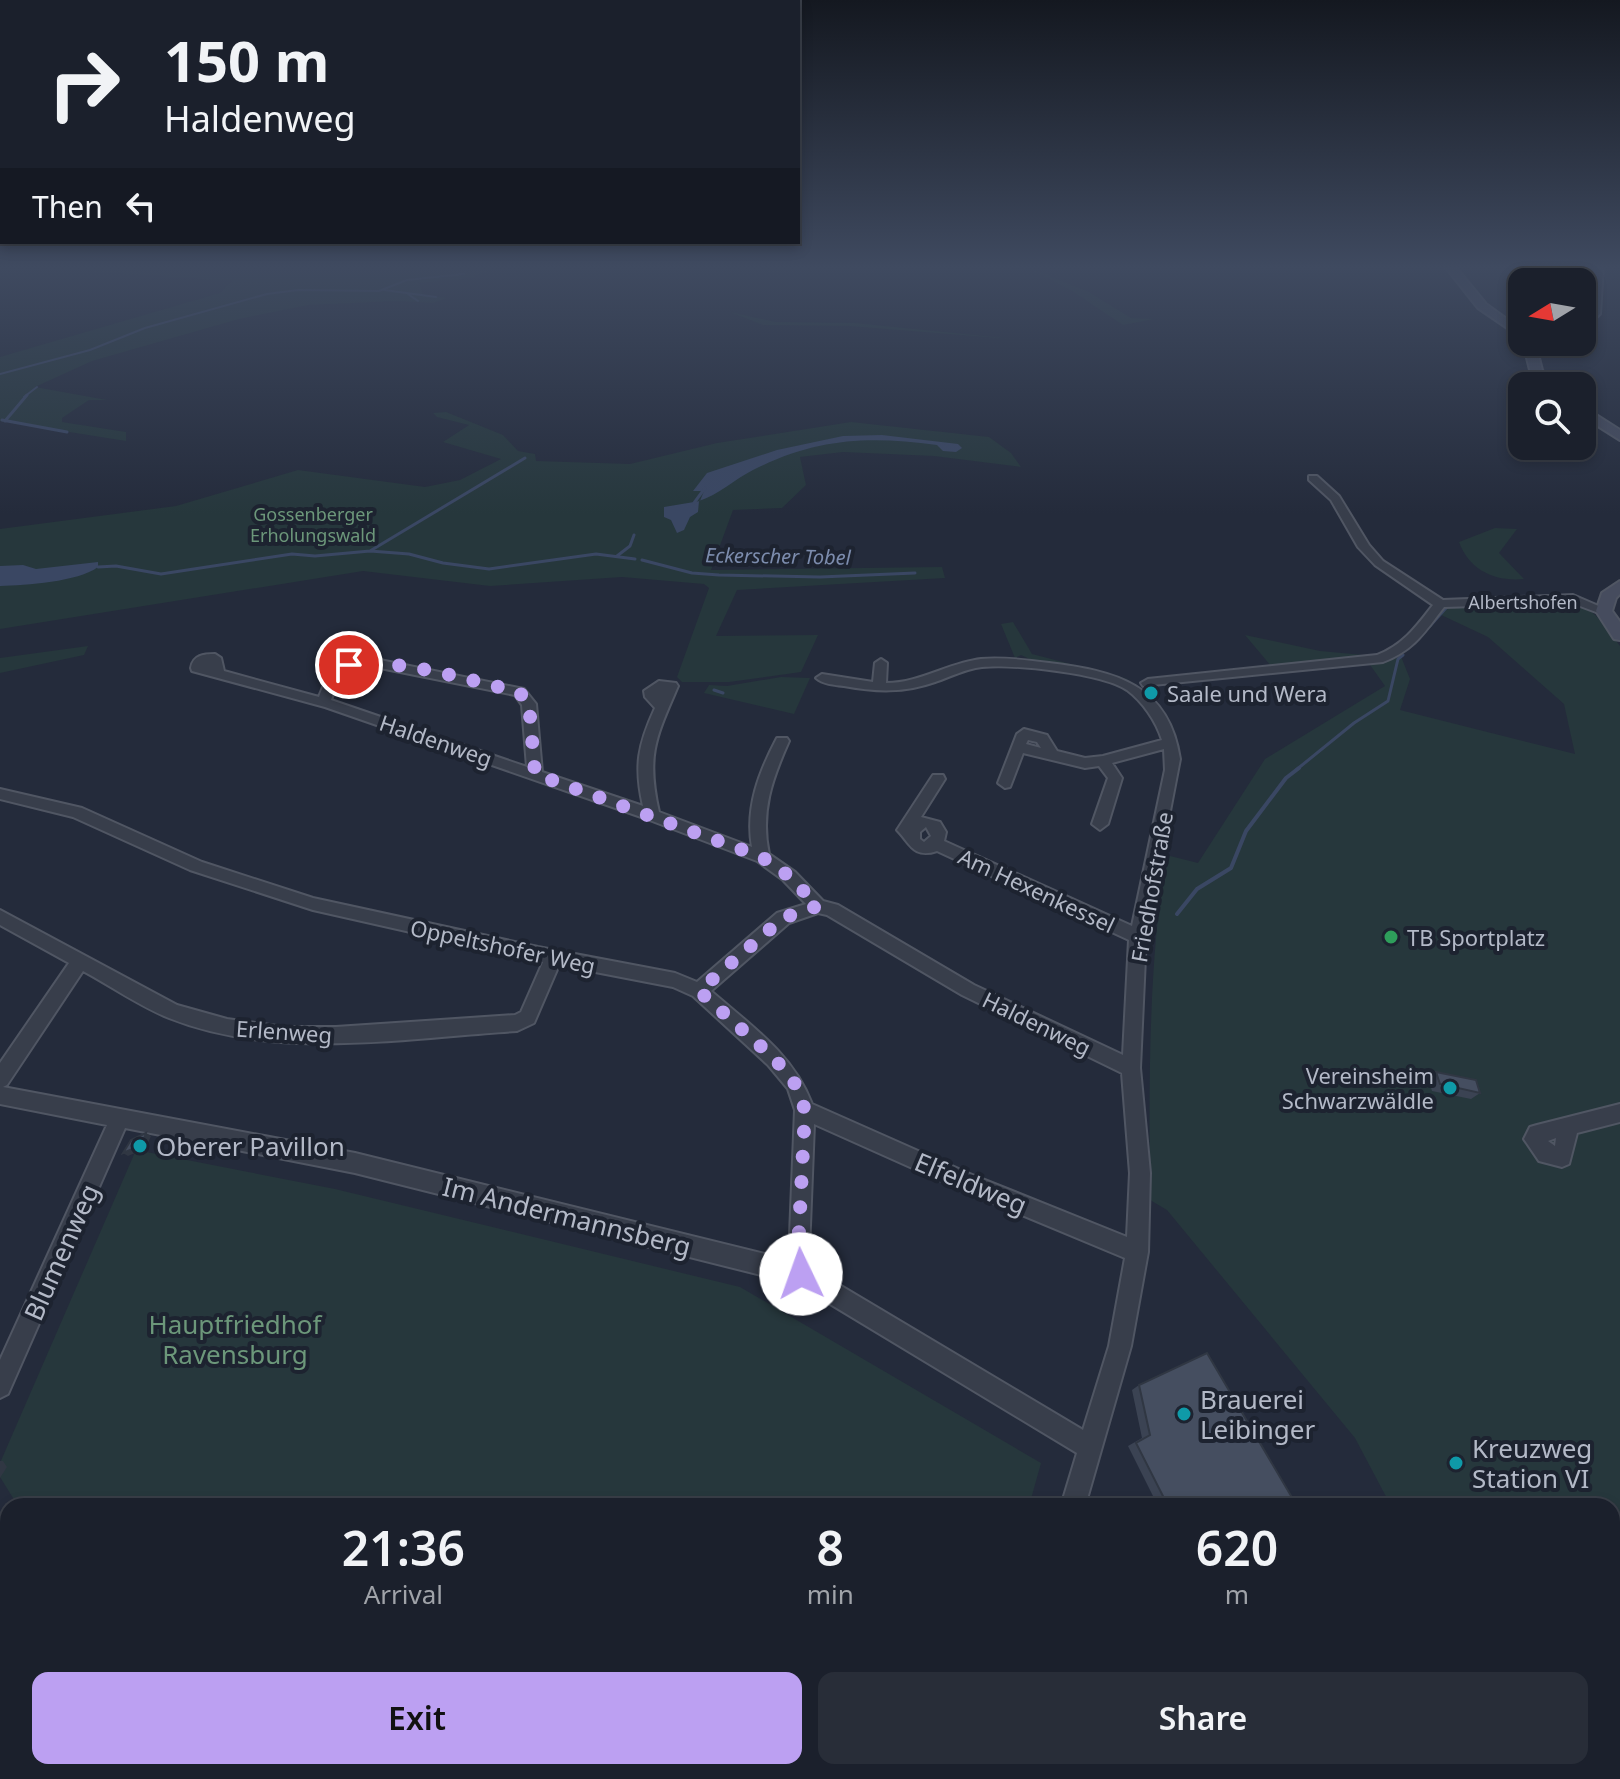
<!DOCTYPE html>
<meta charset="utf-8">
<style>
:root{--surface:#1b202c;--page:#282d38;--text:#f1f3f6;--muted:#a0a3a9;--line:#393e48;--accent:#bca0f2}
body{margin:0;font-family:"Noto Sans",sans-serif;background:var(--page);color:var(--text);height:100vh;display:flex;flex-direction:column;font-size:30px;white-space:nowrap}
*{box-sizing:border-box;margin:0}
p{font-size:26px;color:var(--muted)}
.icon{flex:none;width:44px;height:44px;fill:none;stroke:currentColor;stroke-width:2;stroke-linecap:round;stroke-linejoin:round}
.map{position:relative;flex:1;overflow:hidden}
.side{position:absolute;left:0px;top:1498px;width:1620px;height:282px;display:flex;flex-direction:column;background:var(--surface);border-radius:24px 24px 0 0;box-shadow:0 4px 12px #0003,0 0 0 2px var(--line)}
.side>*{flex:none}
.guide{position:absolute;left:0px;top:0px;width:800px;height:244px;box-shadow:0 4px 12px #0003,0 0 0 2px var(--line);background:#1b202c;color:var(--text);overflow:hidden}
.needle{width:52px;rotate:259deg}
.fabs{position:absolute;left:1508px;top:268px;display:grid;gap:16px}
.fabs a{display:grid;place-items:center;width:88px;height:88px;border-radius:16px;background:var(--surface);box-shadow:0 4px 12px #0003,0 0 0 2px var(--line);font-size:40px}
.pin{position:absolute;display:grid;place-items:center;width:68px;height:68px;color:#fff;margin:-34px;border:4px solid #fff;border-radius:50%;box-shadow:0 2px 8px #0007}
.me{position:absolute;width:88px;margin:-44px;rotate:357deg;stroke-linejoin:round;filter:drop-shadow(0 0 6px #0008)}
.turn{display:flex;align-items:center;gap:28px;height:168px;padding:0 32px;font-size:36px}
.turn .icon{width:104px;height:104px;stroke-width:2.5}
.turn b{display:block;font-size:56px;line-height:68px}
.then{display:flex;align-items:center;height:76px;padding:0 32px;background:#0003;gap:16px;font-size:30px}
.eta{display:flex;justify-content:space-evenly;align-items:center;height:136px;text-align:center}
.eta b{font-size:48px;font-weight:600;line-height:56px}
.button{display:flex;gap:16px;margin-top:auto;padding:16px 32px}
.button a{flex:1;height:92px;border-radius:16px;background:var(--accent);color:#111;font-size:32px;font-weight:600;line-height:92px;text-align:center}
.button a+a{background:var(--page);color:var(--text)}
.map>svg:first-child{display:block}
.green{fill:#26373c}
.water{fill:#3a4763}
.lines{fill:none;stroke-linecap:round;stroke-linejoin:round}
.stream-far2{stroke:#3a4763;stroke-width:2}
.stream-far1{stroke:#3a4763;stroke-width:3}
.stream{stroke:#3a4763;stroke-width:4}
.street-casing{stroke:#505663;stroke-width:4}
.secondary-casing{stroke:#505663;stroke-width:4}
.street{fill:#383e4b;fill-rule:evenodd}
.secondary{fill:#464c5e;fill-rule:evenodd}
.wall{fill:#3b4353}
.shaded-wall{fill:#303743}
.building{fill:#454e60;stroke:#303743;stroke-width:2}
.route{stroke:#bca0f2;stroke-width:14;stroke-dasharray:0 25.2}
.culture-dot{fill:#0f9aa8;stroke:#1d2330;stroke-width:3}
.leisure-dot{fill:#2e9e5b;stroke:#1d2330;stroke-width:3}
.labels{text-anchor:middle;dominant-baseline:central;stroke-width:8;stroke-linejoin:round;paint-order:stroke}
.far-park-label{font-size:18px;fill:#6c977a;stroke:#1d2330}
.far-street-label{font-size:18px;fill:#b3b9c7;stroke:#1d2330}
.far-water-label{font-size:20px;font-style:italic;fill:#7c8cad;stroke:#1d2330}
.poi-label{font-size:22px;fill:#b3b9c7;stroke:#1d2330;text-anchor:start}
.street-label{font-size:22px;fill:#b3b9c7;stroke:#1d2330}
.near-poi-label{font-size:26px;fill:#b3b9c7;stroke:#1d2330;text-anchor:start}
.near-street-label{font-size:26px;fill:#b3b9c7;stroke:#1d2330}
.near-park-label{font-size:26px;fill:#6c977a;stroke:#1d2330}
</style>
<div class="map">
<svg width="1620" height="1779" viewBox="0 0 1620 1779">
<rect width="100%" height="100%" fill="#242b3b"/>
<path class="green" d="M2,265h549l20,6 -77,-3 -23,10 -52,5 4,12 24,3 -14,5 -36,-2 -89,4 -69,14 -147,42 -57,26 72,13h-18l-27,18v4l64,10v9l-126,-20v-64l220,-64 12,-12z
M695,265h178l-100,7z
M1023,265l66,27 42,26 23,1 -31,6 -51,-34z
M730,312l46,10 79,1 169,17 -175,-14 -86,-1z
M446,412l57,23 15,16 17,3 1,7 94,3 87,-21 134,-21 138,15 22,16 10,14 -87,-11 -91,-4 -43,5 6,28 -24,23 -49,2 -22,60 231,-3 3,11 -208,12 -21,46 102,-1 -17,37 -72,10h-47l-5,-5 32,-89 -5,-4 -82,-7 -132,9 -127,-15 -363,58v-100l176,-23 122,-36 127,17 35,-7 41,-21 -58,-17 26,-17 -32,-8 -4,-4z
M1495,528l22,1 -18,24 25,26c-29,3 -55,-9 -65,-37z
M1570,601c25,7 35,25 50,45v1133h-623l3,-7h612v-266h-221l-36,-68 -188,-228 -17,-10c-1,-116 -2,-230 16,-345l32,8 67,-104 120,-73 -17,-24 32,-8 10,25 -10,31 175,44 -11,-50 -76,-67 -51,-24 14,-8z
M1013,622l19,32 100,26 -94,-17 -17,-8 -6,3 -14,-34z
M1245,635l75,16 43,4 -92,11z
M88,646l-4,9 -84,18v-15z
M781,677l29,1 -16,36 -90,-21 5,-8 18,1z
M136,1150l199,39 405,98 301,176 -12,43h-1011l-18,-29v-14z
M0,1608l8,10v154h52l-3,7h-57z
M258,1772h696l-2,7h-686z"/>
<path class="water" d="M882,435l76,9 4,4 -6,4 -13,-1 -6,-6c-69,-9 -120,-7 -184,25 -18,9 -35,25 -54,31l-1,11 -8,5 -6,13 -7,3 -6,-13 -7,-3v-10l36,-6 4,-10h-11l14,-18 70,-23 66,-14z
M98,562v5c-20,15 -72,18 -98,19v-20l23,-1 13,4z"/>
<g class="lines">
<path class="stream-far2" d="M384,290l52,7
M408,294l10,7
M0,374l90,-24 55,-22 122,-34 31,-4 81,1 28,-11 57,-6
M24,397l13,-10"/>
<path class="stream-far1" d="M2,420l65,12
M5,421l22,-26
M694,503l11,-15
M370,551l155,-93
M617,556l13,-10 4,-11
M642,560l50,13 27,2 101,2 95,-4
M98,567l18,-1 45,8 131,-20 23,2 55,-5 39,3 34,9 46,6 107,-15 39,5
M1430,626l16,-18
M714,690l9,3
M1296,770l58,-47 34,-22 10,-42 5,-4"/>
<path class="stream" d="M1177,914l20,-25 34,-21 15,-37 40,-53 13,-10"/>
<defs>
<path id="street" d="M1595,265h8l-3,49 -18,16v-7l10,-10z
M1309,476h8l22,20 30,49 14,16 60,39 130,-5 37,16 -6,4 -32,-12 -128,4c-20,26 -30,43 -61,55l-240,24 -2,-3 7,-4 229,-24c26,-10 39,-28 56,-50l-58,-40 -17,-18 -27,-47 -22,-20z
M215,654l6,4 3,13 95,26c9,-27 24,-35 51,-39l154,31 12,15 6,68 101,34c-9,-40 -5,-61 12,-98l-10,-11 -1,-6 15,-10 17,2 2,3c-22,51 -32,69 -19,126l93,35c-7,-39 7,-75 25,-109h10l2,3c-17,38 -29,71 -20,113l26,18 28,29 15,4 136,80 149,70 6,-115 -192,-89c-24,8 -27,-8 -40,-21l36,-55h10l2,4 -24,38 19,5 6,10 -2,9 188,85 33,-156 -1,-21 -52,14 10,15 -14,46 -8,6 -8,-6 16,-46 -9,-12 -14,2 -62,-15 -13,34 -5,1 -7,-5 19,-49 7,-5 23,6 10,16 28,7 18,-2 59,-16c-6,-19 -19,-38 -35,-50 -25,-17 -114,-26 -145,-23 -17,2 -32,10 -47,15 -31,11 -59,10 -91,4 -10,-1 -21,-2 -28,-8l6,-4 51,8 2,-19 6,-4 6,4 -1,20c34,0 62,-20 95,-24 22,-2 46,1 68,4 66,8 120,21 131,96l-34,177 -6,132 10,105 -2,79 -17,94 -46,160h-24l16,-53 -280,-169 -442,-111 -230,-45 -117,266 -8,4v-38l107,-235 -107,-21v-41l69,-100 -69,-38v-15l177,95 50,14 57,8h52l179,-12 6,-3 22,-50 -230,-52 -123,-40 -117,-53 -73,-18v-10l82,19 120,54 111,36 225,49 137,26 22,9 80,-69 29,-9 -23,-24 -26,-19 -110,-42 -322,-112 -133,-36 -1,-3c2,-13 13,-14 24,-14zM370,666l145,29 7,10 5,62 -196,-67c7,-22 16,-30 39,-34zM1028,740l9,2 4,6 -15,-4zM926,827l5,9 -7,6 -4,-3v-7zM818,913l9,2 135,80 160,78 8,100 -3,64 -157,-63 -158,-70c-19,-50 -62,-79 -101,-113l78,-68zM559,965l114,22 20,9 75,69 20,24 7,21 -6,150 -434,-107 -352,-66 4,-2 76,-114c28,15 56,35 86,47 107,43 236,20 348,13l17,-8zM814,1124l143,64 168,70 -16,88 -26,84 -272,-162 -2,-17z
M1620,1104v18l-43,11 -8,31 -7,3 -23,-6 -15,-22 6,-12 7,-2zM1556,1138l-1,8 -7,-5z
M0,1542l8,4v32l-8,-4z
M95,1772h28l-3,7h-28z
M153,1772h28l-2,7h-28z
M971,1772h28l-2,7h-28z"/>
<path id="secondary" d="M1444,265h10l32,39 36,26v8l-44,-30z
M1523,342h12l7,28 12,16h-12l-12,-16z
M1582,406l38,24v10l-38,-24z
M1620,581v13l-4,4 -4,13 8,11v18l-6,-1 -18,-28 6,-18z"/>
</defs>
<use href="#street" class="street-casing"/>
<use href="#secondary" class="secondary-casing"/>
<use href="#street" class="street"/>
<use href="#secondary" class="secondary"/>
</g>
<path class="wall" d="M1436,1072l44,21 -9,6 -39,-8 -4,-13z
M1139,1385l158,121h-139l-30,-60 14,-8 -10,-48z"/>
<path class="shaded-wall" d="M146,1133l5,3 -5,12 -18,8 -5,-3z
M0,1461h3l4,6 -7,11z
M356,1772h26l8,7h-26z"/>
<path class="building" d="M1436,1072l40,8 4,13 -40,-9z
M146,1133l-4,12 -19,8 8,-13z
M1207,1353l90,153h-129l-32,-63 14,-8 -11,-50z
M285,1772h71l8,7h-82l-1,-1z"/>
<linearGradient id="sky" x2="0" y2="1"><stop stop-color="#141820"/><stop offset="0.52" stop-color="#3f4a60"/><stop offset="1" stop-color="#3f4a60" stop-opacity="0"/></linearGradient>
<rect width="1620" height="514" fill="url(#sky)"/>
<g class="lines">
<path class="route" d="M349,665c52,-7 118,15 170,27l10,12 6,70 227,83 27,19 29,30 -35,12 -84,73 76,68 20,25 10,26 -7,141 3,23"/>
</g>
<g class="culture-dot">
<circle cx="1151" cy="693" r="8"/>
<circle cx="1450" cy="1088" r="8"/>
<circle cx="140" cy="1146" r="8"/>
<circle cx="1184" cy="1414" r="8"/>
<circle cx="1456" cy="1463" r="8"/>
</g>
<circle class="leisure-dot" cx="1391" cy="937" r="8"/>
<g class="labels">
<g class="far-park-label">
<text x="313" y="514">Gossenberger<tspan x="313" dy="21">Erholungswald</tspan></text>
</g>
<g class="far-street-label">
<text x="1523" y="602">Albertshofen</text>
</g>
<g class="far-water-label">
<text transform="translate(778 556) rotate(1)">Eckerscher Tobel</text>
</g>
<g class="poi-label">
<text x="1167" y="693">Saale und Wera</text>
<text x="1407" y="937">TB Sportplatz</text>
<text x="1434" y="1075" text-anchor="end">Vereinsheim<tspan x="1434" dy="25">Schwarzwäldle</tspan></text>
</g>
<g class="street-label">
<text transform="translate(436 740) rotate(19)">Haldenweg</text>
<text transform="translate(1151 887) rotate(-80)">Friedhofstraße</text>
<text transform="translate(1037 890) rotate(25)">Am Hexenkessel</text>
<text transform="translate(503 946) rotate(12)">Oppeltshofer Weg</text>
<text transform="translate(1037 1023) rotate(26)">Haldenweg</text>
<text transform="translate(284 1031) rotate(4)">Erlenweg</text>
</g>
<g class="near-poi-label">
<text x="156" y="1146">Oberer Pavillon</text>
<text x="1200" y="1399">Brauerei<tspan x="1200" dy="30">Leibinger</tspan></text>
<text x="1472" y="1448">Kreuzweg<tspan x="1472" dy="30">Station VI</tspan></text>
</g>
<g class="near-street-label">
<text transform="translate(971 1183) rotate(23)">Elfeldweg</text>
<text transform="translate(567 1216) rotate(14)">Im Andermannsberg</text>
<text transform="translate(61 1252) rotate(-66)">Blumenweg</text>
</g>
<g class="near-park-label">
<text x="235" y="1324">Hauptfriedhof<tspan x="235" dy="30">Ravensburg</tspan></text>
</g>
</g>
</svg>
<div class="fabs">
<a><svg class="needle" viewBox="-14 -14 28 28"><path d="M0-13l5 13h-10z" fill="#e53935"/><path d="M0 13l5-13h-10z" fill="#a0a3a9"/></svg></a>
<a><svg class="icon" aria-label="search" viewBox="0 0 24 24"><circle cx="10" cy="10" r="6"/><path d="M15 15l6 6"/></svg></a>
</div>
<div class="pin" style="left:349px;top:665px;background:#d93025"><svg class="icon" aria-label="arrive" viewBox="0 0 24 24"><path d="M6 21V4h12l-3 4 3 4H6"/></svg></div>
<svg class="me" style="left:801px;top:1274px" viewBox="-20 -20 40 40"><circle r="19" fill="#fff"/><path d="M0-13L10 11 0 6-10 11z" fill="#bca0f2"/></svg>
<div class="guide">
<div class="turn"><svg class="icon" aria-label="right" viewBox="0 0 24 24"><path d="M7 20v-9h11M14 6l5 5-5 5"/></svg><div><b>150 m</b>Haldenweg</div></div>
<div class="then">Then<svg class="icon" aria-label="left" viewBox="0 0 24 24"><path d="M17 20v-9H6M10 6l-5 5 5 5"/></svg></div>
</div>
<section class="side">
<div class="eta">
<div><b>21:36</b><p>Arrival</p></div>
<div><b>8</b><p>min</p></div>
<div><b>620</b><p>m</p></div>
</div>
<div class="button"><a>Exit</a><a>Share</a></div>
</section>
</div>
